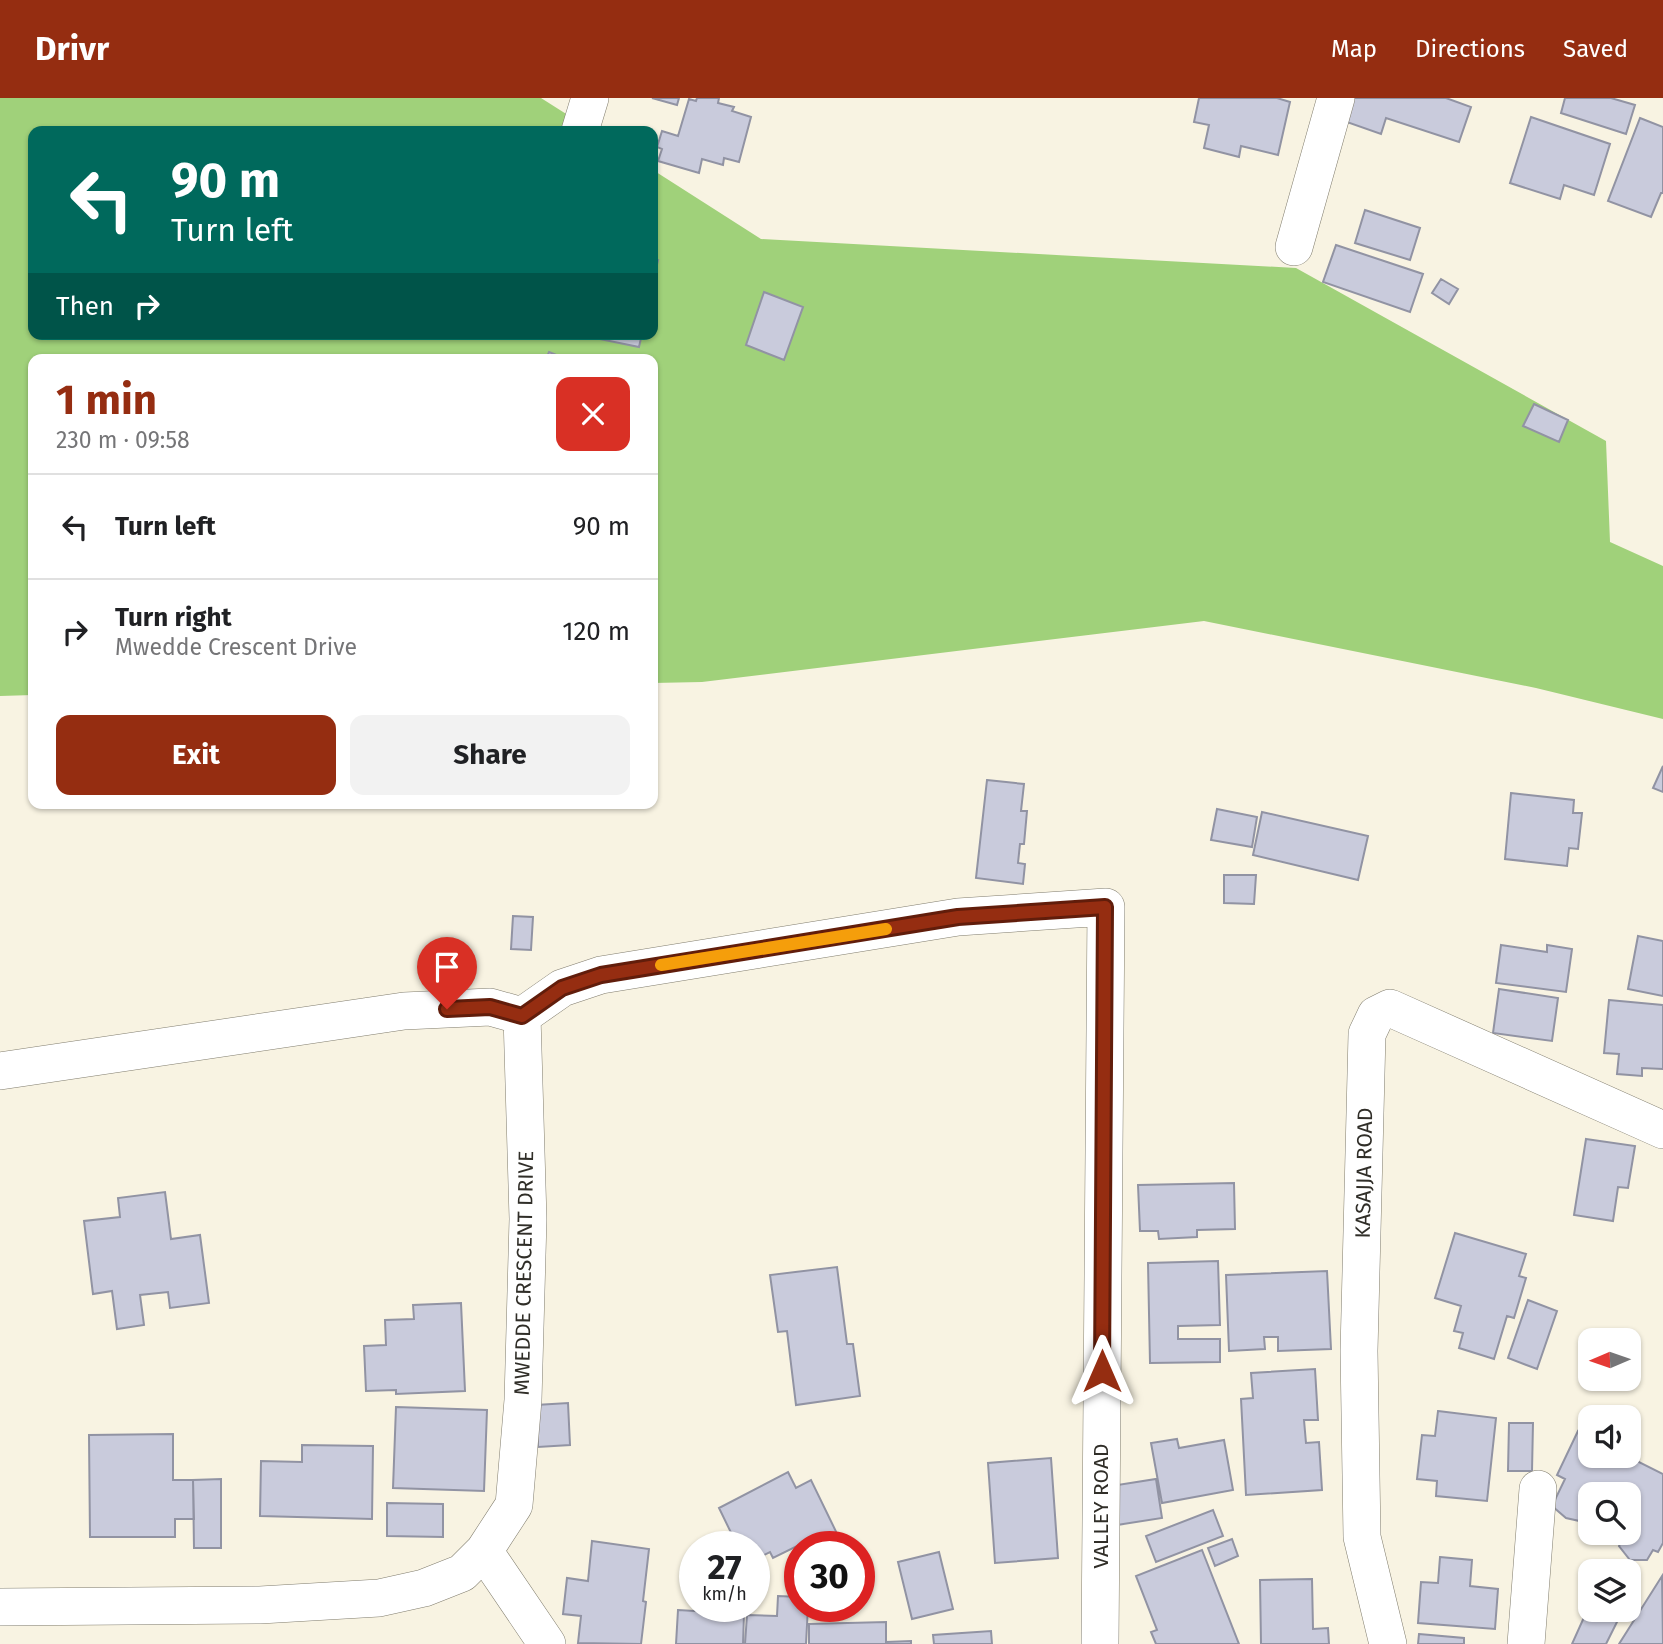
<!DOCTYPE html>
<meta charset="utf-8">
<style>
:root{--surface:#fff;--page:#f2f2f2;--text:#202124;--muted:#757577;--line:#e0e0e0;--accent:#952d11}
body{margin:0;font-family:"Fira Sans",sans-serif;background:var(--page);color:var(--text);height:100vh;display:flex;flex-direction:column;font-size:26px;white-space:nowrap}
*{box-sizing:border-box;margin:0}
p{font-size:23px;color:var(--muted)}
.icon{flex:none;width:38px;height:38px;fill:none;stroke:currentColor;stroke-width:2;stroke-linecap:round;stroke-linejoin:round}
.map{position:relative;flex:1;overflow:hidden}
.side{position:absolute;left:28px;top:256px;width:630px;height:455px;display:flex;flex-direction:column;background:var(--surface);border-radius:14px;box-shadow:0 2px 5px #0004}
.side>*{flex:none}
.guide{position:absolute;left:28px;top:28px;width:630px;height:214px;border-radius:14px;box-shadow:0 2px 5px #0004;background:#00695c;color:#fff;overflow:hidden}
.needle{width:46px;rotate:268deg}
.controls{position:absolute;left:1578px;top:1230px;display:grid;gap:14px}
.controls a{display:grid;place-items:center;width:63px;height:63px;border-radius:14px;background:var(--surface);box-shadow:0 2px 5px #0004;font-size:35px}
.speed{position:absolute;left:679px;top:1433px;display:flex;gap:14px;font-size:35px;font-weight:700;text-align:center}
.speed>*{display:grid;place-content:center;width:91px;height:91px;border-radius:50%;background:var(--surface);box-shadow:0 2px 5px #0004;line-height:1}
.speed small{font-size:18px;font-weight:400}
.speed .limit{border:10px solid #d22;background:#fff;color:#111}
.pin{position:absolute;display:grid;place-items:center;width:60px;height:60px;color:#fff;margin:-72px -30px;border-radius:50% 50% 50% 0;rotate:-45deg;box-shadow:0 0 7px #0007}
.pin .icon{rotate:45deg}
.me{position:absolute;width:77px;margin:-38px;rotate:0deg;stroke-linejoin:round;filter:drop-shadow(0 0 5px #0008)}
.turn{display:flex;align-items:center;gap:24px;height:147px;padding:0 28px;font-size:32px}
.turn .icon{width:91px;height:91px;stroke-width:2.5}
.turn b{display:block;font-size:49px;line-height:60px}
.then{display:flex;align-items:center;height:66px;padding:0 28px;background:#0003;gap:14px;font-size:26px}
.round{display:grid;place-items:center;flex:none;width:74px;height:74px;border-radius:14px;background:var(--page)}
.summary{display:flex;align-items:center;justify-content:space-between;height:119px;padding:0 28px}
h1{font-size:42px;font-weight:700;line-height:52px;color:var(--accent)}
.action{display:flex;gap:14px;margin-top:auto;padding:14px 28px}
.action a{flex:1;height:80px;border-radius:14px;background:var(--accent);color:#fff;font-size:28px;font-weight:700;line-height:80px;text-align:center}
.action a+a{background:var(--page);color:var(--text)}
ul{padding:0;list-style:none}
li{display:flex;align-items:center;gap:21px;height:105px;padding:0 28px;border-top:2px solid var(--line)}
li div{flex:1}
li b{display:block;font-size:26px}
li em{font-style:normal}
header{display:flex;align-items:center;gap:42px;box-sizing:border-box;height:98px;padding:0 35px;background:var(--accent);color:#fff}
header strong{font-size:33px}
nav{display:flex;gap:38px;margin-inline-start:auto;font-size:24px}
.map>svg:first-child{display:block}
.green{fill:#a0d17a}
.building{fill:#c9cbdc;stroke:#9193a3;stroke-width:2}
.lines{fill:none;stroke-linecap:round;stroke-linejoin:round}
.street-casing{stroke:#817d6e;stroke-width:38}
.street{stroke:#fff;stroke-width:37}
.route-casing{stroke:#611d0b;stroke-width:18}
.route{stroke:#952d11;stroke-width:12}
.slow{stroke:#f59e0b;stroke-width:12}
.labels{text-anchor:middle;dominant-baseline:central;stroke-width:7;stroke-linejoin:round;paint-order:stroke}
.street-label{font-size:21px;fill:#302e28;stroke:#fff}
</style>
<header>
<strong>Drivr</strong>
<nav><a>Map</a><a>Directions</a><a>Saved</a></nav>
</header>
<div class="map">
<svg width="1663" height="1546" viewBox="0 0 1663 1546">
<rect width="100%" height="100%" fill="#f8f3e2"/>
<path class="green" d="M0,0h541l52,33h-560v203h620v-164l108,69 535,29 310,173 4,101 53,24v153l-127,-31 -332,-67 -502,61 -49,1v-324h-620v336l-33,1z"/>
<path class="building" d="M652,0h27l-2,7z
M697,0h22l-1,5 16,4 -2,4 19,6 -12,45 -15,-4 -1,7 -21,-6 -3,14 -41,-12 4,-12 -5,-2 5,-16 16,5 11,-37 7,2z
M1199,0h78l13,4 -12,53 -37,-9 -2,11 -35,-9 5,-23 -15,-3z
M1349,0h97l25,9 -12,35 -73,-24 -5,16 -40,-14z
M1565,0h46l24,7 -9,29 -65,-21z
M1531,19l79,27 -16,51 -30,-10 -4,14 -50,-16z
M1640,20l23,9v66h-2l-10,24 -43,-16z
M1365,112l55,18 -10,32 -55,-17z
M1336,147l87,29 -13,38 -87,-30z
M653,161l5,1 -5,23z
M1441,181l17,10 -9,15 -17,-11z
M764,194l39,15 -19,53 -38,-15z
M585,236h57l-3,13 -54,-11z
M549,254l17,7h-20z
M1534,306l34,16 -9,22 -36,-16z
M1663,668v26l-10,-4z
M987,682l37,4 -3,27h6l-3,33h-4l-2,19 7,1 -2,20 -47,-6z
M1511,695l63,7 -1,13h9l-4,36 -9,-1 -2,18 -62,-7z
M1217,711l40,8 -5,30 -41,-7z
M1262,714l106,24 -10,44 -105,-25z
M1224,777h32l-2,29 -30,-1z
M513,818l20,1 -2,33 -20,-1z
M1638,838l25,5v55l-35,-7z
M1501,847l46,7v-7l25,4 -6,43 -70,-9z
M1499,891l59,9 -6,43 -59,-8z
M1609,902l54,5v64l-21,-1v8l-25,-2 2,-20 -15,-1z
M1586,1041l49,7 -7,42 -10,-1 -5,34 -39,-6z
M1234,1085l1,46 -38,1v7l-38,2 -1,-8h-18l-2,-46z
M165,1094l6,47 29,-4 9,68 -39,5 -2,-16 -28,3 4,30 -27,4 -5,-38 -19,3 -9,-73 36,-4 -2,-19z
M1455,1135l71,21 -7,22 7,2 -12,40 -7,-2 -13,43 -35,-11 4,-15 -9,-2 7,-25 -26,-8z
M1218,1163l2,64 -42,1v13h42v23l-70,1 -2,-100z
M837,1169l10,77h6l7,52 -64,9 -9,-74 -9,1 -8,-57z
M1327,1173l4,78 -53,2v-14h-14l1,12 -36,2 -3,-76z
M1528,1202l29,11 -20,58 -29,-11z
M461,1205l4,88 -69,3v-4l-30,1 -2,-45 22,-1 -1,-25 29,-1 -1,-14z
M1315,1271l3,51h-14l2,23 13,-1 3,48 -76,5 -5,-96 12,-1 -2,-25z
M568,1305l2,42 -32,2 -2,-42z
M396,1309l91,3 -3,81 -91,-3z
M1438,1313l58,7 -9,83 -51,-5 1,-15 -20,-2 5,-44 13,1z
M1509,1325h24l-1,48h-24z
M1578,1333l13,7v18h36l36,18v69l-5,9 -5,-2 -6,10h-17l-11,-14 5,-11 -4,-2h9v-39h-38v24l-4,-2 -3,6 -18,-4 -14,-12 13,-27 -8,-4z
M173,1336v46h20l1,39h-19v18h-85l-1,-102z
M1177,1341l2,9 45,-8 9,50 -71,13 -11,-60z
M302,1347l71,1 -1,73 -112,-3 1,-55 41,1z
M1051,1360l7,100 -63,5 -7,-100z
M788,1374l8,16 15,-8 32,66 -43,1 -1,-2 -26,13 -3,-6 -16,8v-13h-16l-19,-39z
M221,1381v69h-27l-1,-68z
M1156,1381l6,39 -45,7 -6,-39z
M387,1405l56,1v33l-56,-1z
M1213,1412l10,26 -67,26 -10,-26z
M1232,1441l6,17 -23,10 -7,-18z
M592,1443l57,8 -6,52 3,1 -5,42 -63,-1 3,-27 -18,-2 4,-36 21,3z
M1202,1452l37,94h-83l-5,-12 6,-2 -21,-54z
M939,1454l14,57 -41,10 -14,-57z
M1440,1459l32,3 -2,26 28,3 -3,40 -77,-6 3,-41 17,1z
M1662,1478l1,68h-44z
M1312,1481l1,50 15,-1 1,16h-68l-1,-64z
M778,1498l22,1v9h8l-2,38h-61l2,-29 30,1z
M1590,1506l1,6h11l17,8 -13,26h-34z
M678,1512l66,4 -1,30h-67z
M886,1524v20l25,-1v3h-102v-20z
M991,1533l1,13h-58l-1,-9z
M1419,1536l45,4v6h-46z"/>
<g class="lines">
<defs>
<path id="street" d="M580,33l10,-33
M1294,149l42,-149
M522,918l40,-28 39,-13 357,-58 148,-10 -6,737
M0,973l404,-60 86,-4 32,9 6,203 -5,181 -9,105 -30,46 -22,22 -38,15 -45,10 -119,7 -260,2
M484,1453l63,93
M1388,1546l-26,-107 -3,-186 8,-317 9,-19 14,-7 273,122
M1526,1546l12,-155"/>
</defs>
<use href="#street" class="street-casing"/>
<use href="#street" class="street"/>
</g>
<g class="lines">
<defs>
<path id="route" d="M447,911l43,-2 32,9 40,-28 39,-13 357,-58 147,-10 -3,464"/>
</defs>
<use href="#route" class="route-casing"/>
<use href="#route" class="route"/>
<path class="slow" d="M661,867l225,-36"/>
</g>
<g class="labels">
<g class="street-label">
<text transform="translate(1364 1075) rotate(-89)">KASAJJA ROAD</text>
<text transform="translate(524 1175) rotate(-89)">MWEDDE CRESCENT DRIVE</text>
<text transform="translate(1101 1408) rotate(-90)">VALLEY ROAD</text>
</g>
</g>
</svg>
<div class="controls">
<a><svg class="needle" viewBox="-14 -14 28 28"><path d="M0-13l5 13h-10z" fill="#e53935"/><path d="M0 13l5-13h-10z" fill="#757577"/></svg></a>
<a><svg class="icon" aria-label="sound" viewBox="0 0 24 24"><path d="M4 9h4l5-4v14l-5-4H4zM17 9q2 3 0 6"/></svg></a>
<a><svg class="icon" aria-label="search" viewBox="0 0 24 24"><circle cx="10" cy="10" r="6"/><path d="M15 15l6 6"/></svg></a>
<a><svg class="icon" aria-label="layers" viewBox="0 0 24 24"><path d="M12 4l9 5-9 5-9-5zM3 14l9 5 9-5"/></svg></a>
</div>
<div class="speed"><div>27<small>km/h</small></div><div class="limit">30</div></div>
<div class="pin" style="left:447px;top:911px;background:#d93025"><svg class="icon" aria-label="arrive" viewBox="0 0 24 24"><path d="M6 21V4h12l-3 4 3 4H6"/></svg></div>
<svg class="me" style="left:1102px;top:1273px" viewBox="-20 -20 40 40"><path d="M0-17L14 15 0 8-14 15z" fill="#952d11" stroke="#fff" stroke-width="4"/></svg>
<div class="guide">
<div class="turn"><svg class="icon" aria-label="left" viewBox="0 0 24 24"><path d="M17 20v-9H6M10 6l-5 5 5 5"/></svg><div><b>90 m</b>Turn left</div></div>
<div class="then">Then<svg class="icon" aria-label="right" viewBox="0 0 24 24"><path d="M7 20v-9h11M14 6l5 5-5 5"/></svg></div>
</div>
<section class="side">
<div class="summary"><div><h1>1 min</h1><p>230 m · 09:58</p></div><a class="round" style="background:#d93025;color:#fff"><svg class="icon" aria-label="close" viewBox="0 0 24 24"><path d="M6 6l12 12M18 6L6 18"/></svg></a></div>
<ul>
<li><svg class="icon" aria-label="left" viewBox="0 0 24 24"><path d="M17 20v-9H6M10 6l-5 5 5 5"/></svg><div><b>Turn left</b></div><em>90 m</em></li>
<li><svg class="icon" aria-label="right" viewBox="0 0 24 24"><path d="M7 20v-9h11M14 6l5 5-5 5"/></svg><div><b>Turn right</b><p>Mwedde Crescent Drive</p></div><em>120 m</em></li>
</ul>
<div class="action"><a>Exit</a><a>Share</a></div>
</section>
</div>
